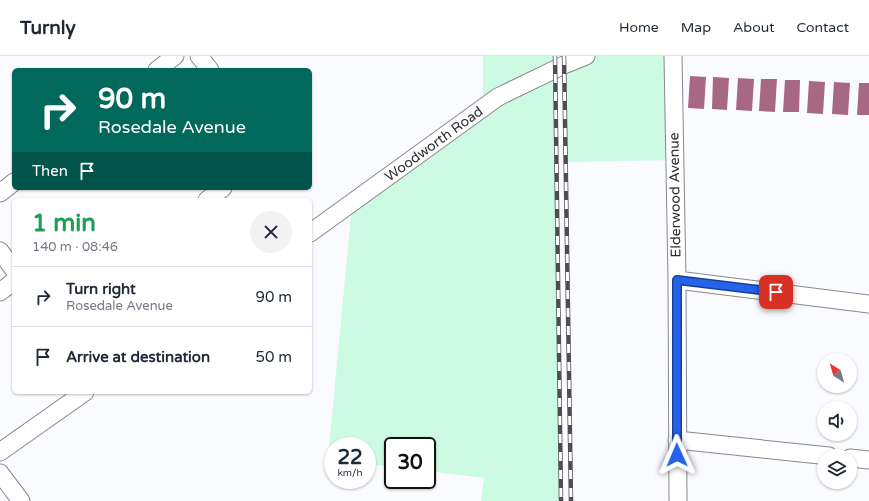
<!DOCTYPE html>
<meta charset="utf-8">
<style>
:root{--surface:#fff;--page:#f2f2f3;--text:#1f2937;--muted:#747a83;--line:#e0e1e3}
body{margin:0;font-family:"Varela Round",sans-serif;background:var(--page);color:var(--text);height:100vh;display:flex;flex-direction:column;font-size:15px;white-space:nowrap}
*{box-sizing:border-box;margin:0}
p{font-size:13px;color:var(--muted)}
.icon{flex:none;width:22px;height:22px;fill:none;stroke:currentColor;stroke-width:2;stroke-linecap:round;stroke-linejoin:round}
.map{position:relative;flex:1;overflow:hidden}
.drawer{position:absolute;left:12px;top:142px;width:300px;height:196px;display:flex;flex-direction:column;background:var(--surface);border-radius:6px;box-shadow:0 1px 3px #0004}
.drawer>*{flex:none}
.guide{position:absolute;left:12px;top:12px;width:300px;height:122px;border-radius:6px;box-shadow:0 1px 3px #0004;background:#00695c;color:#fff;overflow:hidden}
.needle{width:26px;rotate:323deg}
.tools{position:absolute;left:817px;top:297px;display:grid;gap:8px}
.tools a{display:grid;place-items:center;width:40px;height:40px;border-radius:50%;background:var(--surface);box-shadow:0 1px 3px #0004;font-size:20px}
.speed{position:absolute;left:324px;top:381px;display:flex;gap:8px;font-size:20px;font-weight:700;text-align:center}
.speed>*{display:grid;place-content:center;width:52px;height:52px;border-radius:50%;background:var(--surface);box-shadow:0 1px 3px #0004;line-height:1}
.speed small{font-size:10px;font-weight:400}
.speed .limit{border:2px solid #111;border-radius:6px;background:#fff;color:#111}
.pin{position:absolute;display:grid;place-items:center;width:34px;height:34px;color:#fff;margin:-17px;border-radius:8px;box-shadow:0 2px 6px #0006}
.me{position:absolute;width:44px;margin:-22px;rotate:359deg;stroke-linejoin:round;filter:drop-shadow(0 0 3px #0008)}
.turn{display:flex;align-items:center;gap:14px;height:84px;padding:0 20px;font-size:18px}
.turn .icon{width:52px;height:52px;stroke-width:2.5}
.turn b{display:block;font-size:28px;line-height:34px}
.then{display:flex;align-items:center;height:38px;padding:0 20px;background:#0003;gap:8px;font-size:15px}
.round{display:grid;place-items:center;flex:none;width:42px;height:42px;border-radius:21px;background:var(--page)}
.summary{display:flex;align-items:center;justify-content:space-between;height:68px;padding:0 20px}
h1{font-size:24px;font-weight:700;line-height:30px;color:#1e9e55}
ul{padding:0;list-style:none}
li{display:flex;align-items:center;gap:12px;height:60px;padding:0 20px;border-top:1px solid var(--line)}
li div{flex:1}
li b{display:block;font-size:15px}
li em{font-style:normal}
header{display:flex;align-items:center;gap:24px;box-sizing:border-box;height:56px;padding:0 20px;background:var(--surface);border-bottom:1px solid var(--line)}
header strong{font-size:19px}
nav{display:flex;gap:22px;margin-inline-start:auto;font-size:14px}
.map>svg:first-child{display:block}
.green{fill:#ccfae3}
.building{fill:#a76884}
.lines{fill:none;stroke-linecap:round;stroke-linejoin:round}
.minor-casing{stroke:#87888f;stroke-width:19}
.minor{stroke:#fff;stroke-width:17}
.rail-casing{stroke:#4e4e51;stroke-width:4.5}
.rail{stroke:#fff;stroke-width:3;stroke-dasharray:9;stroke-linecap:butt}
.route-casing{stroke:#184099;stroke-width:10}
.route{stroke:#2563eb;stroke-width:7}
.labels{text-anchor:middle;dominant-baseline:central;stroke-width:3;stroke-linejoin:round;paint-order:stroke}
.street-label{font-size:14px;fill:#2e2e31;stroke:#fff}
</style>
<header>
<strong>Turnly</strong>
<nav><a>Home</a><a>Map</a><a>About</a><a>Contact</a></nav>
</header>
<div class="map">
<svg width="869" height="445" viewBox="0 0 869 445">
<rect width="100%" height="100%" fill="#fafbfe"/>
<path class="green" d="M483,0h72l-2,14 3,18 5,413h-80l3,-23 -57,-7v-25h-34v21l-26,-3v-18h-34v14l-5,-1 24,-255 131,-96z
M586,0h87l2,104 -109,2 -2,-97z"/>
<path class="building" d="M690,20l16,1 -2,32 -16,-1z
M713,21l16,1 -2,32 -15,-1z
M738,22l16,1 -2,32 -16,-1z
M761,23h16l-2,33 -16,-1z
M785,24h15l-1,32h-16z
M809,25l16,1 -2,32 -16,-1z
M834,26l16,1 -2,32 -16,-1z
M859,27h10v32h-12z"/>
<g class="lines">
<defs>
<path id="minor" d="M199,0l11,14
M673,0l4,224 1,221
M157,14l18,-14
M0,137l14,-11
M207,144l16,-12
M310,177l188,-136 66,-32 22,-9
M0,195l14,19
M677,224l192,24
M0,236l14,-11
M677,384l152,16
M0,396l85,-60
M850,402l19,2
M0,417l21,28"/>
</defs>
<use href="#minor" class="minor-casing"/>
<use href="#minor" class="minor"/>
<defs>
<path id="rail" d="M555,0l6,445
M564,0l7,445"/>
</defs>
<use href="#rail" class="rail-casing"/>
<use href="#rail" class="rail"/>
</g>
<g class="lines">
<defs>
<path id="route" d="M677,399v-175l99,12"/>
</defs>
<use href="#route" class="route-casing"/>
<use href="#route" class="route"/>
</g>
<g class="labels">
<g class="street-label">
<text transform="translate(434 88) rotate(-36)">Woodworth Road</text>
<text transform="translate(675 139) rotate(-91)">Elderwood Avenue</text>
</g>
</g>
</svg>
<div class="tools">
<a><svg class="needle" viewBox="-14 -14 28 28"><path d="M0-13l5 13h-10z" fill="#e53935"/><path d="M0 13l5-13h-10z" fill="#747a83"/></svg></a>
<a><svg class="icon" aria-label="sound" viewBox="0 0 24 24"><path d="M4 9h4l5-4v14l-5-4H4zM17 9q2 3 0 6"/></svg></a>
<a><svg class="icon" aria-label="layers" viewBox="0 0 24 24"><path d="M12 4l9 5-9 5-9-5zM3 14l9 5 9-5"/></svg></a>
</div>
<div class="speed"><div>22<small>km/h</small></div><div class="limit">30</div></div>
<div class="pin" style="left:776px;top:236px;background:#d93025"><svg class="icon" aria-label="arrive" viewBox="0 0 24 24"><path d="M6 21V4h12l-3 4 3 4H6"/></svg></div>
<svg class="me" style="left:677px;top:399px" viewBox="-20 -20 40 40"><path d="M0-17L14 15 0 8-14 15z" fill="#2563eb" stroke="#fff" stroke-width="4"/></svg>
<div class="guide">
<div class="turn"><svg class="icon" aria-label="right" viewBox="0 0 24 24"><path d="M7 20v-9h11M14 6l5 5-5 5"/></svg><div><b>90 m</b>Rosedale Avenue</div></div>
<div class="then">Then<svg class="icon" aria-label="arrive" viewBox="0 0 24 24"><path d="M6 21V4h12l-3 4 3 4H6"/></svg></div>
</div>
<section class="drawer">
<div class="summary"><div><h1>1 min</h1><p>140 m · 08:46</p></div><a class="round"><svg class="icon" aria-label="close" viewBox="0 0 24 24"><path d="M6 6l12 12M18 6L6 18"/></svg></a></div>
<ul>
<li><svg class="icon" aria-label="right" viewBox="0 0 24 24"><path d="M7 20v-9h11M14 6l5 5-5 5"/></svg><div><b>Turn right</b><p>Rosedale Avenue</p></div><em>90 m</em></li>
<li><svg class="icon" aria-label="arrive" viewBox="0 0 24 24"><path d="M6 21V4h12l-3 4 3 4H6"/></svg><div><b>Arrive at destination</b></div><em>50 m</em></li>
</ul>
</section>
</div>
